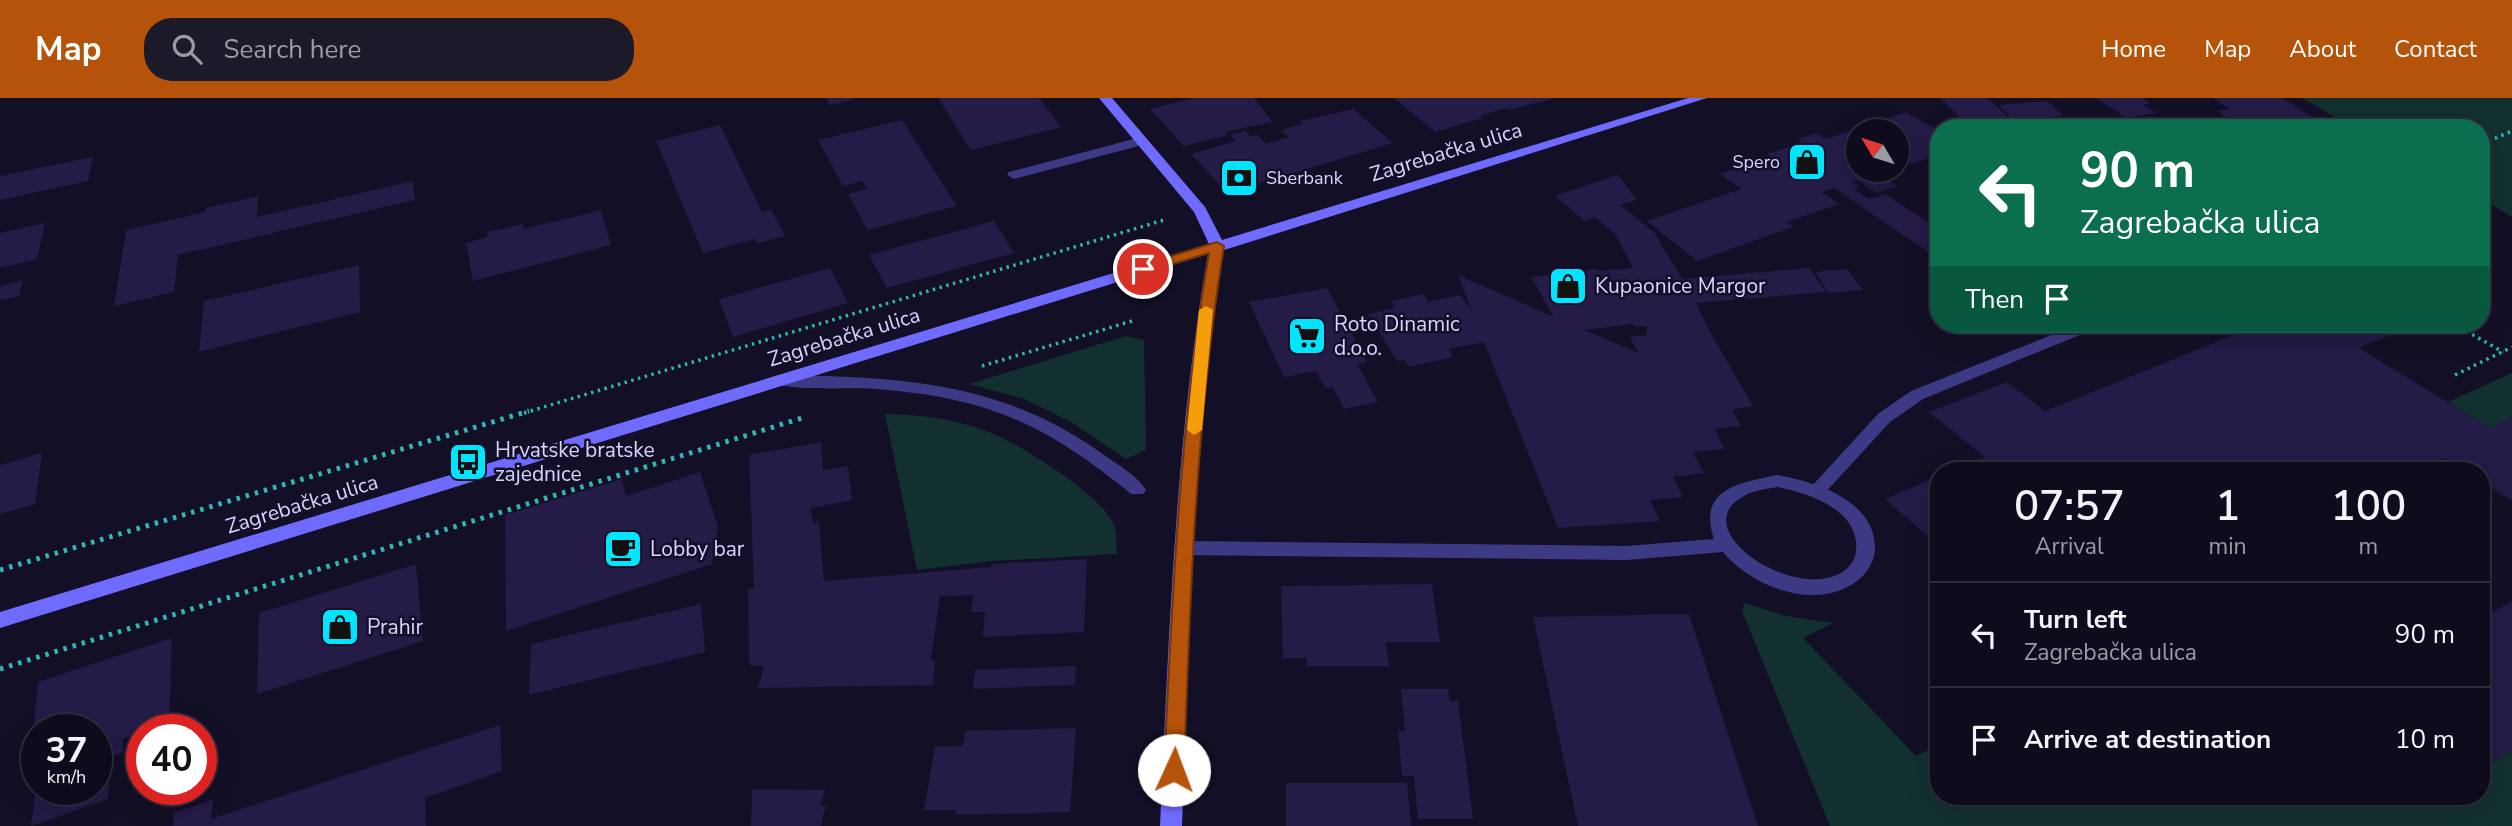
<!DOCTYPE html>
<meta charset="utf-8">
<style>
:root{--surface:#0e0b1c;--page:#1c1929;--text:#f1f3f6;--muted:#9b9ba3;--line:#2e2b3b;--accent:#b45309}
body{margin:0;font-family:"Nunito Sans",sans-serif;background:var(--page);color:var(--text);height:100vh;display:flex;flex-direction:column;font-size:26px;white-space:nowrap}
*{box-sizing:border-box;margin:0}
p{font-size:23px;color:var(--muted)}
.icon{flex:none;width:38px;height:38px;fill:none;stroke:currentColor;stroke-width:2;stroke-linecap:round;stroke-linejoin:round}
.map{position:relative;flex:1;overflow:hidden}
.details{position:absolute;left:1930px;top:364px;width:560px;height:343px;display:flex;flex-direction:column;background:var(--surface);border-radius:28px;box-shadow:0 7px 28px #0002,0 0 0 2px var(--line)}
.details>*{flex:none}
.top-card{position:absolute;left:1930px;top:21px;width:560px;height:214px;border-radius:28px;box-shadow:0 7px 28px #0002,0 0 0 2px var(--line);background:#0b6e4f;color:#fff;overflow:hidden}
.needle{width:46px;rotate:308deg}
.buttons{position:absolute;left:1846px;top:21px;display:grid;gap:14px}
.buttons a{display:grid;place-items:center;width:63px;height:63px;border-radius:50%;background:var(--surface);box-shadow:0 7px 28px #0002,0 0 0 2px var(--line);font-size:35px}
.speed{position:absolute;left:21px;top:616px;display:flex;gap:14px;font-size:35px;font-weight:700;text-align:center}
.speed>*{display:grid;place-content:center;width:91px;height:91px;border-radius:50%;background:var(--surface);box-shadow:0 7px 28px #0002,0 0 0 2px var(--line);line-height:1}
.speed small{font-size:18px;font-weight:400}
.speed .limit{border:10px solid #d22;background:#fff;color:#111}
.pin{position:absolute;display:grid;place-items:center;width:60px;height:60px;color:#fff;margin:-30px;border:4px solid #fff;border-radius:50%;box-shadow:0 2px 7px #0007}
.me{position:absolute;width:77px;margin:-38px;rotate:2deg;stroke-linejoin:round;filter:drop-shadow(0 0 5px #0008)}
.turn{display:flex;align-items:center;gap:24px;height:147px;padding:0 35px;font-size:32px}
.turn .icon{width:91px;height:91px;stroke-width:2.5}
.turn b{display:block;font-size:49px;line-height:60px}
.then{display:flex;align-items:center;height:66px;padding:0 35px;background:#0003;gap:14px;font-size:26px}
.eta{display:flex;justify-content:space-evenly;align-items:center;height:119px;text-align:center}
.eta b{font-size:42px;font-weight:600;line-height:49px}
ul{padding:0;list-style:none}
li{display:flex;align-items:center;gap:21px;height:105px;padding:0 35px;border-top:2px solid var(--line)}
li div{flex:1}
li b{display:block;font-size:26px}
li em{font-style:normal}
header{display:flex;align-items:center;gap:42px;box-sizing:border-box;height:98px;padding:0 35px;background:var(--accent);color:#fff}
header strong{font-size:33px}
nav{display:flex;gap:38px;margin-inline-start:auto;font-size:24px}
.search{width:490px;height:63px;background:var(--page);display:flex;align-items:center;gap:18px;box-sizing:border-box;padding:0 24px;border-radius:28px;color:var(--muted);font-size:26px}
.map>svg:first-child{display:block}
.green{fill:#12302f}
.building{fill:#241b47;fill-rule:evenodd}
.lines{fill:none;stroke-linecap:round;stroke-linejoin:round}
.path-far1{stroke:#2fb8b0;stroke-width:3.5;stroke-dasharray:2.5 4.5;stroke-linecap:butt}
.path{stroke:#2fb8b0;stroke-width:5;stroke-dasharray:3.5 6;stroke-linecap:butt}
.lane{fill:#3d3a85;fill-rule:evenodd}
.street{fill:#3d3a85;fill-rule:evenodd}
.secondary{fill:#6f6bff;fill-rule:evenodd}
.route{fill:#b45309;stroke:#753606;stroke-width:2}
.slow{fill:#f59e0b}
.labels{text-anchor:middle;dominant-baseline:central;stroke-width:5;stroke-linejoin:round;paint-order:stroke}
.far-poi-label{font-size:18px;fill:#d9d4ff;stroke:#130f26;text-anchor:end}
.street-label{font-size:21px;fill:#d9d4ff;stroke:#130f26}
.poi-label{font-size:21px;fill:#d9d4ff;stroke:#130f26;text-anchor:start}
</style>
<header>
<strong>Map</strong>
<div class="search"><svg class="icon" aria-label="search" viewBox="0 0 24 24"><circle cx="10" cy="10" r="6"/><path d="M15 15l6 6"/></svg>Search here</div>
<nav><a>Home</a><a>Map</a><a>About</a><a>Contact</a></nav>
</header>
<div class="map">
<svg width="2512" height="728" viewBox="0 0 2512 728">
<rect width="100%" height="100%" fill="#130f26"/>
<path class="green" d="M2302,0h210v119l-30,-18v-71h-128z
M1126,238l18,4 2,110 -20,9 -55,-37 -49,-24 -53,-14z
M2512,275v44l-22,11 -42,-26z
M885,316c34,1 64,4 96,15 32,10 123,66 134,98 2,7 1,18 2,27l-125,7 -75,9z
M1745,505l41,13 47,7 -30,15 113,118 23,-11v51h543v-38l7,6 23,-14v76h-682l-88,-215z"/>
<path class="building" d="M826,0h28l1,1 -25,6z
M938,0h101l22,29 -90,23z
M1193,0h61l19,24 -48,10 3,3 -44,11 -34,-37z
M1394,0h158v1l-42,11 -3,-2 -27,8 3,2 -48,14z
M1940,0h48l32,30h-49z
M2096,0h47l7,5 -7,2 13,8 -30,5z
M2213,0h70l39,26 -18,2 2,2h-63l-26,-17 13,-2z
M2047,3l16,14 -9,1 13,12h-45l-24,-23z
M1353,11l40,34 -166,50 -36,-39 45,-13 -6,-6 15,-4 6,5 6,-1 9,9 23,-7 -8,-7 22,-6 -3,-3z
M1906,14l33,19v17l-2,1 2,5 -27,10 -5,-4 -10,4v-33h-39v39h28l-8,3 19,13 -20,7 -20,-13 -5,2 8,4 -6,3 15,10 16,-5 54,35v30l-105,-71 -12,4 17,12 -52,18 6,5 -96,34 -50,-40 94,-32 -21,-15 51,-17 -4,-3 35,-11 -5,-3 19,-7 10,6z
M902,22l55,86 -90,24 -19,-36 19,-5 -5,-8 -19,5 -25,-46z
M720,27l42,87 9,-3 14,27 -28,7 -2,-4 -52,14 -47,-112z
M93,59l-5,24 -88,19v-24z
M1618,77l19,25 -17,5 34,27 28,47 127,-11 17,24 -130,11 13,27 44,76 -21,4 9,16 -27,3 11,20 -32,3 11,21 -31,4 10,20 -33,3 10,21 -102,7 -74,-186 -35,7 4,8 -44,10 -4,-7 -8,1 -29,-47 27,-6 -4,-7 33,-7 4,8 32,-7 12,16 -14,-36 96,42 -23,-40 65,-8 2,2 35,-3 -17,-33 -21,-18 -10,4 -30,-25zM1632,226l3,3 11,-1 1,9 -17,2 8,16 -53,-23z
M413,83l2,19 -237,55 -4,37 -60,14 12,-76 79,-18 1,-4 52,-12 -1,21z
M601,112l10,35 -138,36 -7,-38 22,-6 -1,-5 36,-8 1,5z
M994,123l20,32 -127,35 -18,-33z
M45,125l-8,36 -37,9v-35z
M359,167l1,47 -161,40 5,-51z
M830,170l18,35 -115,34 -14,-38z
M1847,171l16,21 -34,3 -14,-21z
M23,182l-4,16 -19,4v-14z
M1327,190l40,74 -10,2 21,38 -34,7 -11,-22 -8,1 -9,-17 -32,6 -35,-75z
M2261,226h20l10,6 14,-6h86l11,6 -43,18 131,80 22,-11v84l-30,-19v-11h-18l-21,-13 -27,13h-463l32,-14 -56,-45 78,-30 38,29z
M821,344l2,29 25,-5 4,34 -41,8 2,15 6,-2 5,60 167,-14v-3l96,-5 -3,73 -101,5 2,-25h-14l2,-17 -33,1 -9,64h4l-2,25 -175,3 6,-22 -15,-1 -1,-76h6l-5,-134z
M42,355l-7,51 -35,10v-49z
M700,374l18,55 -6,37 -206,67 -1,-116 117,-36 4,17z
M1939,378v70l-54,-47z
M416,466l7,77 -166,53 2,-81z
M1432,486l8,58h-54l3,24h-82v-8h-24l-2,-72z
M2512,503v149l-23,14 -7,-6v-140z
M701,506l4,48 -176,43 2,-51z
M1689,516l69,212h-180l-45,-209z
M172,540l-3,86 -17,6h-10v3l-19,6v13l-12,4 -3,43 -77,27 5,-37h60v-59h-59v44l-9,3 10,-95z
M1076,568l-1,19 -102,4 2,-19z
M1401,591h47l2,12h8l15,118h-55l-4,-43h-12l-4,-46 7,1z
M500,627l2,46 -77,27 1,28h-253l1,-13 39,-13 -2,19z
M1076,630l-6,84 -115,3 1,-5h-32l11,-63 28,-1 2,-15z
M1286,685h121l4,43h-125z
M752,691l73,1 -5,16 6,-1 -5,21h-70z"/>
<g class="lines">
<path class="path-far1" d="M2482,46l30,-13
M2454,226l49,28
M982,268l150,-45
M2455,277l57,-28
M524,315l640,-193"/>
<path class="path" d="M0,472l529,-159
M0,571l802,-251"/>
<path class="lane" d="M1141,39l5,1v6l-132,35 -7,-4 2,-3z
M2079,226h22l-2,3 -176,72 -33,23 -67,73h-12l-3,-4 3,-4 67,-73 33,-23z
M781,277c119,2 219,6 320,78 14,10 36,22 45,37l-3,4h-12c-86,-70 -142,-96 -254,-105 -28,-2 -77,2 -102,-5l-2,-4 2,-4z"/>
<path class="street" d="M1777,377c39,7 99,25 98,75 -1,11 -8,24 -18,31 -41,31 -105,6 -134,-29l-97,8 -443,-5 -7,-2 -2,-5 2,-5 7,-2 443,5 88,-7c-17,-50 25,-56 63,-64zM1777,389c32,6 84,23 79,65 -2,13 -13,22 -25,25 -51,16 -146,-52 -85,-82 9,-5 21,-6 31,-8z"/>
<path class="secondary" d="M1099,0h13l93,109 17,33 466,-142h19l-483,152c-32,190 -35,384 -42,576h-22c9,-191 15,-383 48,-572l-1208,374v-16l1209,-368 -15,-32z"/>
</g>
<path class="route" d="M1217,144l7,4c-28,174 -34,349 -40,524l-3,6 -7,3 -7,-3 -3,-6c8,-172 16,-346 45,-517l-66,20 -7,-4 2,-3z"/>
<path class="slow" d="M1206,208l7,4 -11,120 -8,5 -7,-5 12,-120z"/>
<defs>
<symbol id="shop-square" viewBox="-11 -11 22 22"><rect x="-9" y="-9" width="18" height="18" rx="4" fill="#00e5ff" stroke="#130f26"/><path d="M-5-2.5h2.3a2.7 3.5 0 0 1 5.4 0H5L5.5 6h-11ZM-1.5-2.5h3a1.5 2.3 0 0 0-3 0Z" fill="#111"/></symbol>
<symbol id="bank-square" viewBox="-11 -11 22 22"><rect x="-9" y="-9" width="18" height="18" rx="4" fill="#00e5ff" stroke="#130f26"/><path d="M-6-4H6V4H-6ZM0-2.3a2.3 2.3 0 1 0 0 4.6a2.3 2.3 0 1 0 0-4.6Z" fill="#111"/></symbol>
<symbol id="supermarket-square" viewBox="-11 -11 22 22"><rect x="-9" y="-9" width="18" height="18" rx="4" fill="#00e5ff" stroke="#130f26"/><path d="M-6-5.5h2.5l.6 2H6L4.5 2H-2.5L-4.4-4H-6ZM-1.5 3.2a1.3 1.3 0 1 0 .1 0ZM3 3.2a1.3 1.3 0 1 0 .1 0Z" fill="#111"/></symbol>
<symbol id="bus-square" viewBox="-11 -11 22 22"><rect x="-9" y="-9" width="18" height="18" rx="4" fill="#00e5ff" stroke="#130f26"/><path d="M-5-6H5V4H4V6H2V4H-2V6H-4V4H-5ZM-3.5-4V0h7V-4ZM-3.5 1.2v1.5H-2V1.2ZM2 1.2v1.5H3.5V1.2Z" fill="#111"/></symbol>
<symbol id="cafe-square" viewBox="-11 -11 22 22"><rect x="-9" y="-9" width="18" height="18" rx="4" fill="#00e5ff" stroke="#130f26"/><path d="M-5.5-4.5H6V0H3Q3 3.5 0 3.5H-2.5Q-5.5 3.5-5.5 0ZM3-3.2v2h1.7v-2ZM-6 4.5H4V6H-6Z" fill="#111"/></symbol>
</defs>
<g fill-rule="evenodd">
<use href="#shop-square" x="1785" y="42" width="44" height="44"/>
<use href="#bank-square" x="1217" y="58" width="44" height="44"/>
<use href="#shop-square" x="1546" y="166" width="44" height="44"/>
<use href="#supermarket-square" x="1285" y="216" width="44" height="44"/>
<use href="#bus-square" x="446" y="342" width="44" height="44"/>
<use href="#cafe-square" x="601" y="429" width="44" height="44"/>
<use href="#shop-square" x="318" y="507" width="44" height="44"/>
</g>
<g class="labels">
<g class="far-poi-label">
<text x="1780" y="64">Spero</text>
<text x="1266" y="80" text-anchor="start">Sberbank</text>
</g>
<g class="street-label">
<text transform="translate(1446 54) rotate(-17)">Zagrebačka ulica</text>
<text transform="translate(844 239) rotate(-17)">Zagrebačka ulica</text>
<text transform="translate(302 406) rotate(-17)">Zagrebačka ulica</text>
</g>
<g class="poi-label">
<text x="1595" y="188">Kupaonice Margor</text>
<text x="1334" y="226">Roto Dinamic<tspan x="1334" dy="24">d.o.o.</tspan></text>
<text x="495" y="352">Hrvatske bratske<tspan x="495" dy="24">zajednice</tspan></text>
<text x="650" y="451">Lobby bar</text>
<text x="367" y="529">Prahir</text>
</g>
</g>
</svg>
<div class="buttons">
<a><svg class="needle" viewBox="-14 -14 28 28"><path d="M0-13l5 13h-10z" fill="#e53935"/><path d="M0 13l5-13h-10z" fill="#9b9ba3"/></svg></a>
</div>
<div class="speed"><div>37<small>km/h</small></div><div class="limit">40</div></div>
<div class="pin" style="left:1143px;top:171px;background:#d93025"><svg class="icon" aria-label="arrive" viewBox="0 0 24 24"><path d="M6 21V4h12l-3 4 3 4H6"/></svg></div>
<svg class="me" style="left:1174px;top:672px" viewBox="-20 -20 40 40"><circle r="19" fill="#fff"/><path d="M0-13L10 11 0 6-10 11z" fill="#b45309"/></svg>
<div class="top-card">
<div class="turn"><svg class="icon" aria-label="left" viewBox="0 0 24 24"><path d="M17 20v-9H6M10 6l-5 5 5 5"/></svg><div><b>90 m</b>Zagrebačka ulica</div></div>
<div class="then">Then<svg class="icon" aria-label="arrive" viewBox="0 0 24 24"><path d="M6 21V4h12l-3 4 3 4H6"/></svg></div>
</div>
<section class="details">
<div class="eta">
<div><b>07:57</b><p>Arrival</p></div>
<div><b>1</b><p>min</p></div>
<div><b>100</b><p>m</p></div>
</div>
<ul>
<li><svg class="icon" aria-label="left" viewBox="0 0 24 24"><path d="M17 20v-9H6M10 6l-5 5 5 5"/></svg><div><b>Turn left</b><p>Zagrebačka ulica</p></div><em>90 m</em></li>
<li><svg class="icon" aria-label="arrive" viewBox="0 0 24 24"><path d="M6 21V4h12l-3 4 3 4H6"/></svg><div><b>Arrive at destination</b></div><em>10 m</em></li>
</ul>
</section>
</div>
